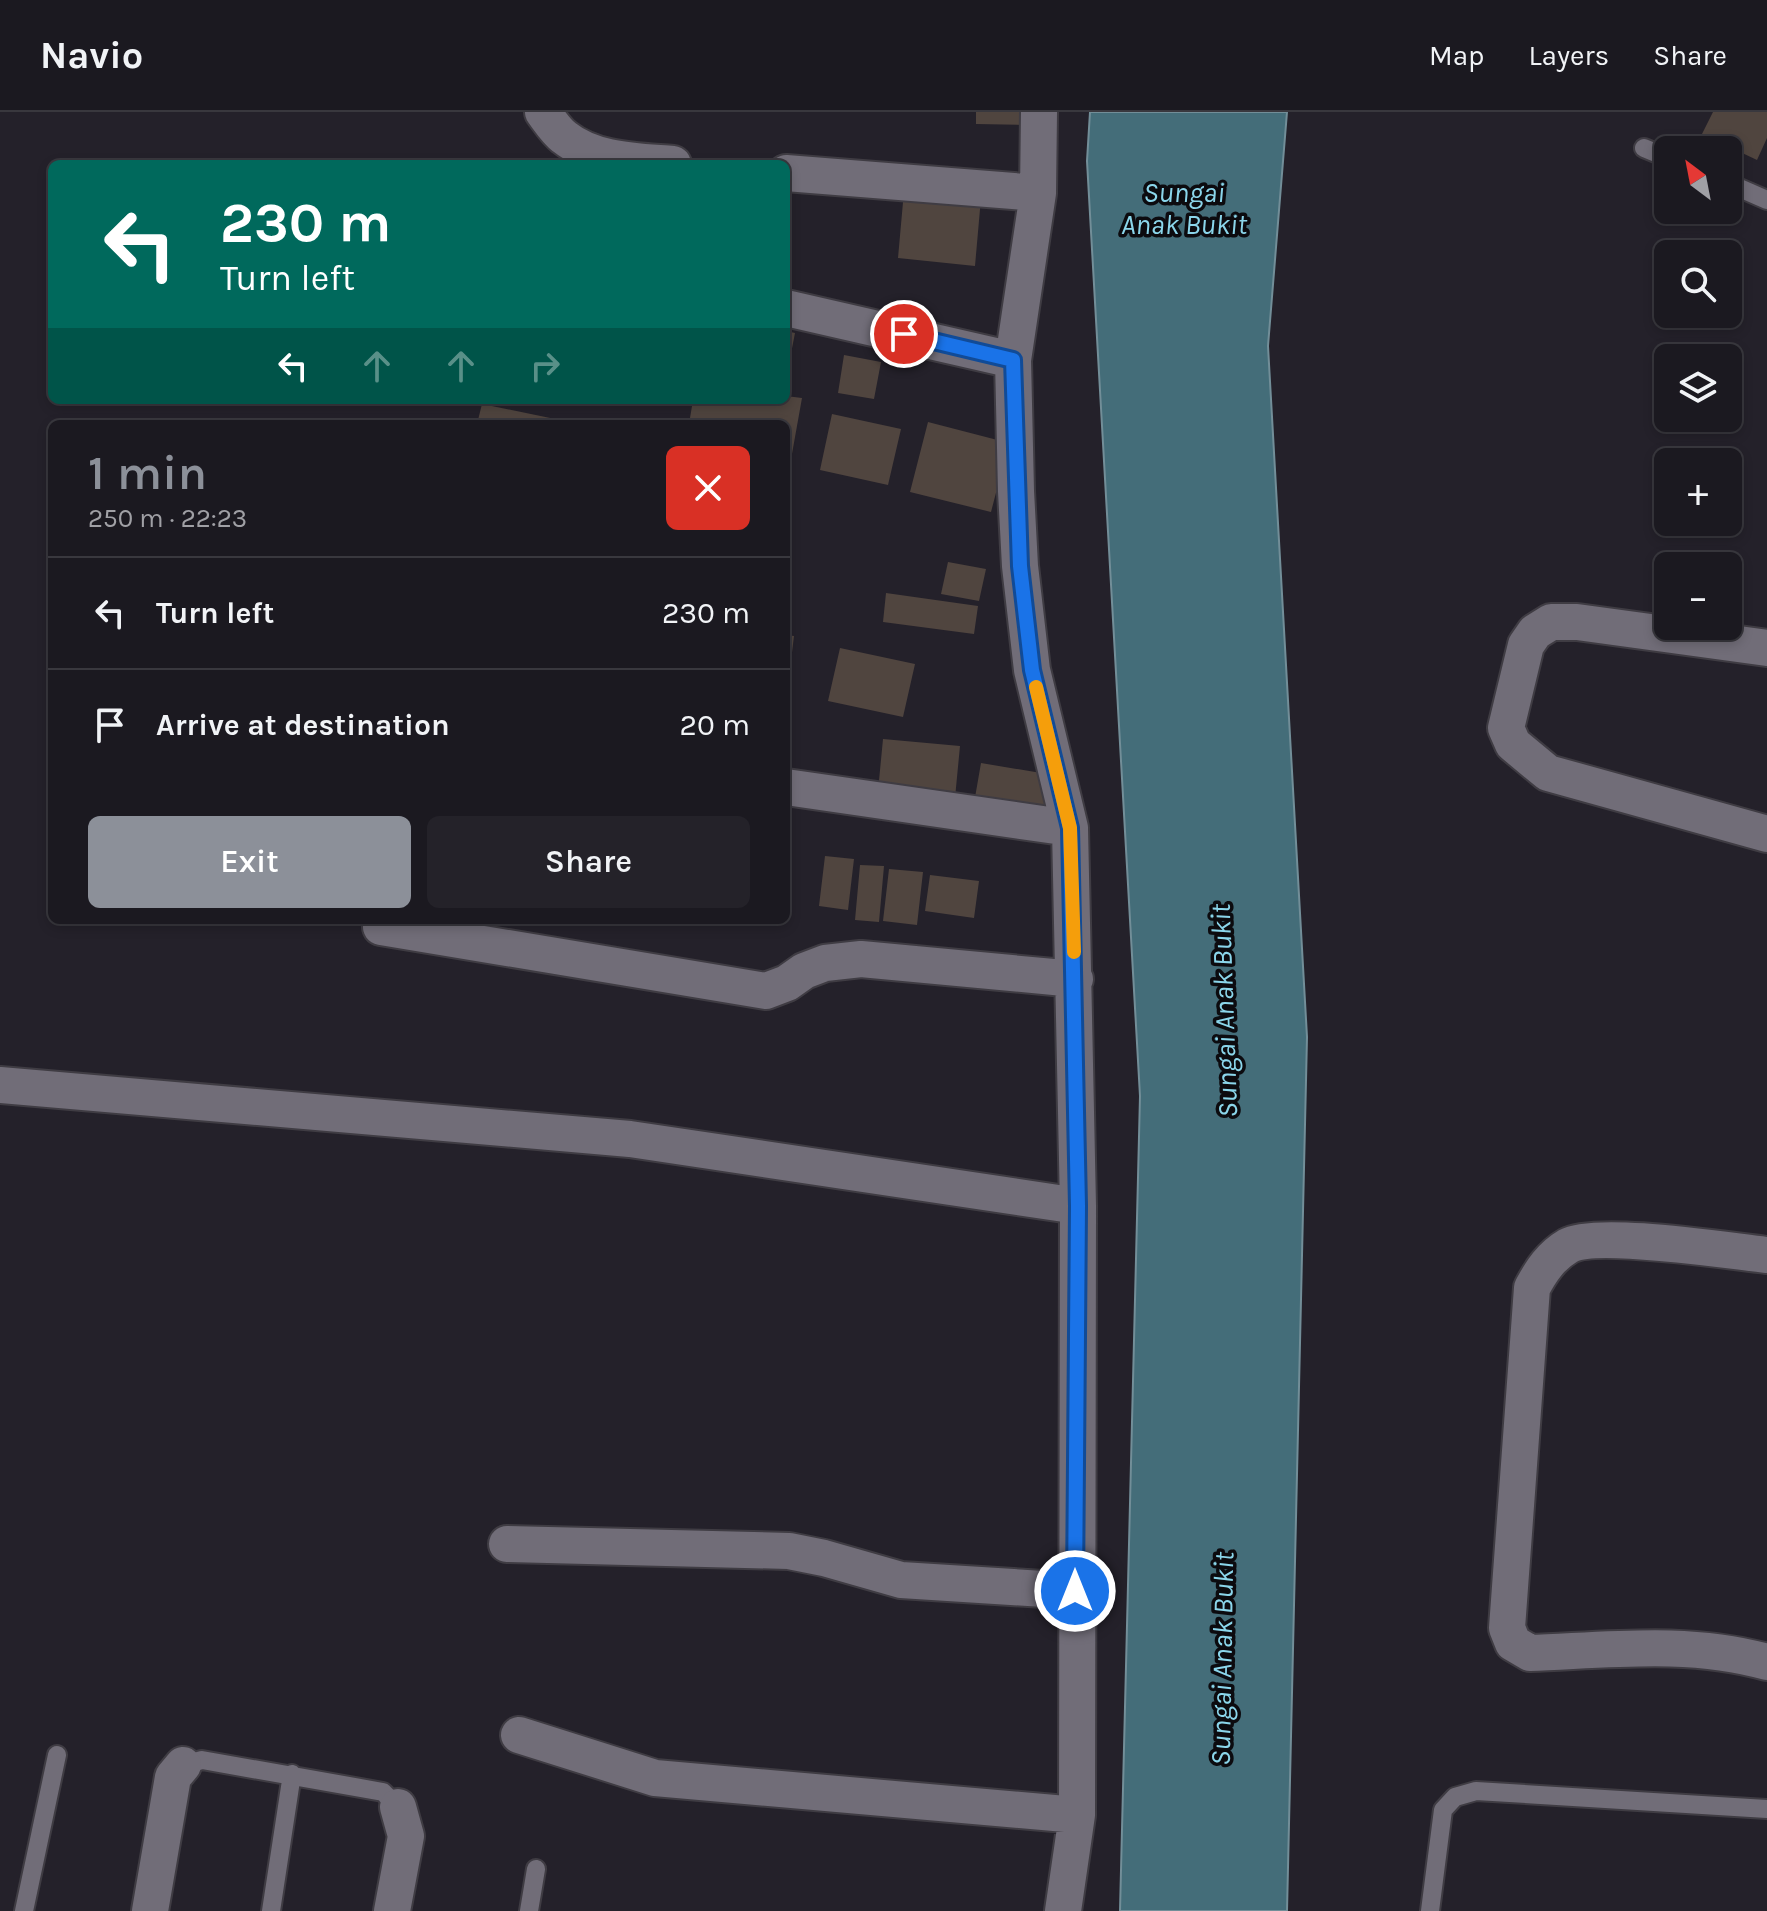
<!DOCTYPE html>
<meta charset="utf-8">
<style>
:root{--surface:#1b1920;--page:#242229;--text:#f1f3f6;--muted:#a0a0a5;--line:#39383e;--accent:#8c9099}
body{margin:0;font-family:Karla,sans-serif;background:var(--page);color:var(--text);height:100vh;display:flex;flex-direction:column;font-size:30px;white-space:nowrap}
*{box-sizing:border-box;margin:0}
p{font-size:26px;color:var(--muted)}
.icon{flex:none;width:44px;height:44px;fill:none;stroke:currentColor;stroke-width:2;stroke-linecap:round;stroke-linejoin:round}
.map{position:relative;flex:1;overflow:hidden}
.drawer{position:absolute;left:48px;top:308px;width:742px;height:504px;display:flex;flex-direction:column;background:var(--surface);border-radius:12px;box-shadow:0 4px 12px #0003,0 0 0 2px var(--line)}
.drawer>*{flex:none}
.top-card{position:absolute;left:48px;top:48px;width:742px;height:244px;border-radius:12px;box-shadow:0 4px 12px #0003,0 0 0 2px var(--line);background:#00695c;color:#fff;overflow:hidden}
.needle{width:52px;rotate:328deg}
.tools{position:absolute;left:1654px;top:24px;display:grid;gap:16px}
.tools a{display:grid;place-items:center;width:88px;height:88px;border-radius:12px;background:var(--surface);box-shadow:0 4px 12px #0003,0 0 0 2px var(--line);font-size:40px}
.pin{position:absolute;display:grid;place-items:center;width:68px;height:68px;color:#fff;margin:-34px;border:4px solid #fff;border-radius:50%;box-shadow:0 2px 8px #0007}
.me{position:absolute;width:88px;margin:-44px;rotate:0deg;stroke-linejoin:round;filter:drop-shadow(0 0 6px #0008)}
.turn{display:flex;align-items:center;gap:28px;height:168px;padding:0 40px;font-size:36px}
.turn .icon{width:104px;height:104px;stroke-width:2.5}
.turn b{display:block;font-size:56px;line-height:68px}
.lanes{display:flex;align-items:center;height:76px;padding:0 40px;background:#0003;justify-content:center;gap:40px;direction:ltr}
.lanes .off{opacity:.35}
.round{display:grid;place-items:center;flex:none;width:84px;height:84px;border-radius:12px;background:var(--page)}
.summary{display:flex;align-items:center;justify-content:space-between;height:136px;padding:0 40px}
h1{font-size:48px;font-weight:600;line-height:60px;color:var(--accent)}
.action{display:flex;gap:16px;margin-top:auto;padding:16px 40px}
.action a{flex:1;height:92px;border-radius:12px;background:var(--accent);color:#fff;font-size:32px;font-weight:600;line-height:92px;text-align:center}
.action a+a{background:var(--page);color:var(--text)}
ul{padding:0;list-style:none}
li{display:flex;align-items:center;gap:24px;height:112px;padding:0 40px;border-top:2px solid var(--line)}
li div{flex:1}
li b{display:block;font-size:30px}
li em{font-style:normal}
header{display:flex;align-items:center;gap:48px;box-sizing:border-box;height:112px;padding:0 40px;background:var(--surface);border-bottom:2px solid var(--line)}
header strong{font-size:38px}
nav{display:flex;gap:44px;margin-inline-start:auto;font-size:28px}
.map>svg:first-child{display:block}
.water{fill:#446d79;stroke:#728e98;stroke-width:2}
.building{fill:#50453f}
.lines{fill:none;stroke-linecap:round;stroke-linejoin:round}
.lane-casing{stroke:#3f3c43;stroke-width:22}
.street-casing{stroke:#3f3c43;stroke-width:40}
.lane{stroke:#716d78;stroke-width:18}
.street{stroke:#716d78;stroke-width:36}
.route-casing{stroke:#114b97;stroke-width:20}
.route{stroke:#1a73e8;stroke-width:14}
.slow{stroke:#f59e0b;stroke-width:14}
.labels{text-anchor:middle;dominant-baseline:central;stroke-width:7;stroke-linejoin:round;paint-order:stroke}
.water-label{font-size:28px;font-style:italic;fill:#8bd6eb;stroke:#0c0b0f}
</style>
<header>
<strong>Navio</strong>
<nav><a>Map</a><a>Layers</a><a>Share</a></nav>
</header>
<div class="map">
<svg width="1767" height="1799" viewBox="0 0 1767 1799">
<rect width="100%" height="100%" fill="#24212a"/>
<path class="water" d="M1090,0h197l-19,234 39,691 -20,874h-167l20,-815 -53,-935z"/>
<path class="building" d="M976,0h50v13l-50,-1z
M1713,0h54v26l-10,22 -55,-26z
M904,79l77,7 -6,68 -77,-8z
M786,219l9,2 -8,41 -1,-1z
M844,243l37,7 -7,37 -36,-6z
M786,284l16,2 -12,67 -4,-1v-40h-97l4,-24h93z
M482,292l73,15 -1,5h-77z
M832,302l69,15 -13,56 -68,-15z
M928,310l81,21 -18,69 -81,-20z
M948,450l38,7 -7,32 -38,-7z
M886,481l92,13 -4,28 -91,-12z
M786,523l8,1 -6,49h-2z
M840,536l75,16 -12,53 -75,-16z
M883,627l77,7 -5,52 -77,-7z
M981,651l72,12 -8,46 -72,-12z
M825,744l29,3 -6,51 -29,-4z
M860,753l24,1 -5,56 -24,-2z
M889,757l34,3 -6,53 -34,-4z
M930,763l49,6 -5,37 -49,-7z"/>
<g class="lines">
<defs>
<path id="lane" d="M1644,36l24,10
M1728,71l39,17
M183,1653l19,-5 181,32 15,15
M24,1799l33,-156
M271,1799l21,-137
M529,1799l7,-42
M1430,1799l13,-101 12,-13 21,-6 291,18"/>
<path id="street" d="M543,0c6,8 13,19 21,25 30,24 72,24 109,27
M1039,0l-1,81 -25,167 3,131 4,75 12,104 38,158 8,378 -1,609 -14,96
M786,61l252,20
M786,196l227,52
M1767,536l-190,-26h-26l-16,10 -9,13 -20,83 7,16 35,29 219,61
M786,675l284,41
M381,815l385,64 21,-8 17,-12 21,-8 36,-4 214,20
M0,973l630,54 448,67
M1767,1143c-38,-4 -171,-25 -199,-9 -17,10 -27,25 -36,42l-25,340 6,15 17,10c79,-3 160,-13 237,9
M507,1432l282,7 35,7 77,22 174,11
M519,1623l136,43 422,37
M150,1799l23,-134 10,-12
M392,1799l14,-75 -8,-29"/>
</defs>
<use href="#lane" class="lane-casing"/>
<use href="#street" class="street-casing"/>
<use href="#lane" class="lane"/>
<use href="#street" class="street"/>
</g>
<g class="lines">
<defs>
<path id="route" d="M904,222l109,26 7,206 12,104 38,158 8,378 -3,385"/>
</defs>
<use href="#route" class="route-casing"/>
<use href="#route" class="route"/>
<path class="slow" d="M1036,575l34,141 4,124"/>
</g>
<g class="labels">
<g class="water-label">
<text x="1184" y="80">Sungai<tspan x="1184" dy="32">Anak Bukit</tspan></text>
<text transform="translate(1224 899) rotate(-92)">Sungai Anak Bukit</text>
<text transform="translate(1222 1547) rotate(-89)">Sungai Anak Bukit</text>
</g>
</g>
</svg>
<div class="tools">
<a><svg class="needle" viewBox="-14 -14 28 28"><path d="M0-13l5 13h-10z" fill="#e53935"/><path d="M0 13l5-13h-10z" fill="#a0a0a5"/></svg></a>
<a><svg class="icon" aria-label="search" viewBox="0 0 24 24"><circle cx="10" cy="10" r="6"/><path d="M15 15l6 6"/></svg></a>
<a><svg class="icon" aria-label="layers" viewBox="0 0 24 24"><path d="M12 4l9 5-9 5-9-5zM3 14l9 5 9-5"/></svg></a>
<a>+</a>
<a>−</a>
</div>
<div class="pin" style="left:904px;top:222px;background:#d93025"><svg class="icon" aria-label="arrive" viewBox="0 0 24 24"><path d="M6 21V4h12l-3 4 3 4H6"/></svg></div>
<svg class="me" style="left:1075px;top:1479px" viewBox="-20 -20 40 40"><circle r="17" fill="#1a73e8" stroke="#fff" stroke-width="3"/><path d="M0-11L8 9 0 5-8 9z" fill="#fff"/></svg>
<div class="top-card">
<div class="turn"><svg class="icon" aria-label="left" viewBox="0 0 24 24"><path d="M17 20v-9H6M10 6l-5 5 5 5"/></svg><div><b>230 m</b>Turn left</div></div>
<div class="lanes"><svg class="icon" aria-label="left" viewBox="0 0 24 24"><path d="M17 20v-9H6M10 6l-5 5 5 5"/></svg><svg class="icon off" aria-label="ahead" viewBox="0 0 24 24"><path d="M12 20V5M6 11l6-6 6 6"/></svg><svg class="icon off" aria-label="ahead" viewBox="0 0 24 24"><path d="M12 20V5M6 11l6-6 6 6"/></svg><svg class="icon off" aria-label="right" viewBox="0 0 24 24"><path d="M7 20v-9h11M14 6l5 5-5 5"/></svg></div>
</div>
<section class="drawer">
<div class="summary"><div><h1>1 min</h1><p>250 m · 22:23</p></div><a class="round" style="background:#d93025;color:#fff"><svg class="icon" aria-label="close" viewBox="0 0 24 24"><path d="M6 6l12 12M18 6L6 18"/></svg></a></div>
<ul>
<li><svg class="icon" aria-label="left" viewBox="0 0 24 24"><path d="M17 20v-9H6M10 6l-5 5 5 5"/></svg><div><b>Turn left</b></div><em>230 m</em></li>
<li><svg class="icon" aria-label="arrive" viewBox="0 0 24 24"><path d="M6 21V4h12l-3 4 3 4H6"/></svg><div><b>Arrive at destination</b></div><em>20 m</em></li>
</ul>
<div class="action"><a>Exit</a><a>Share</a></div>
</section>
</div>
